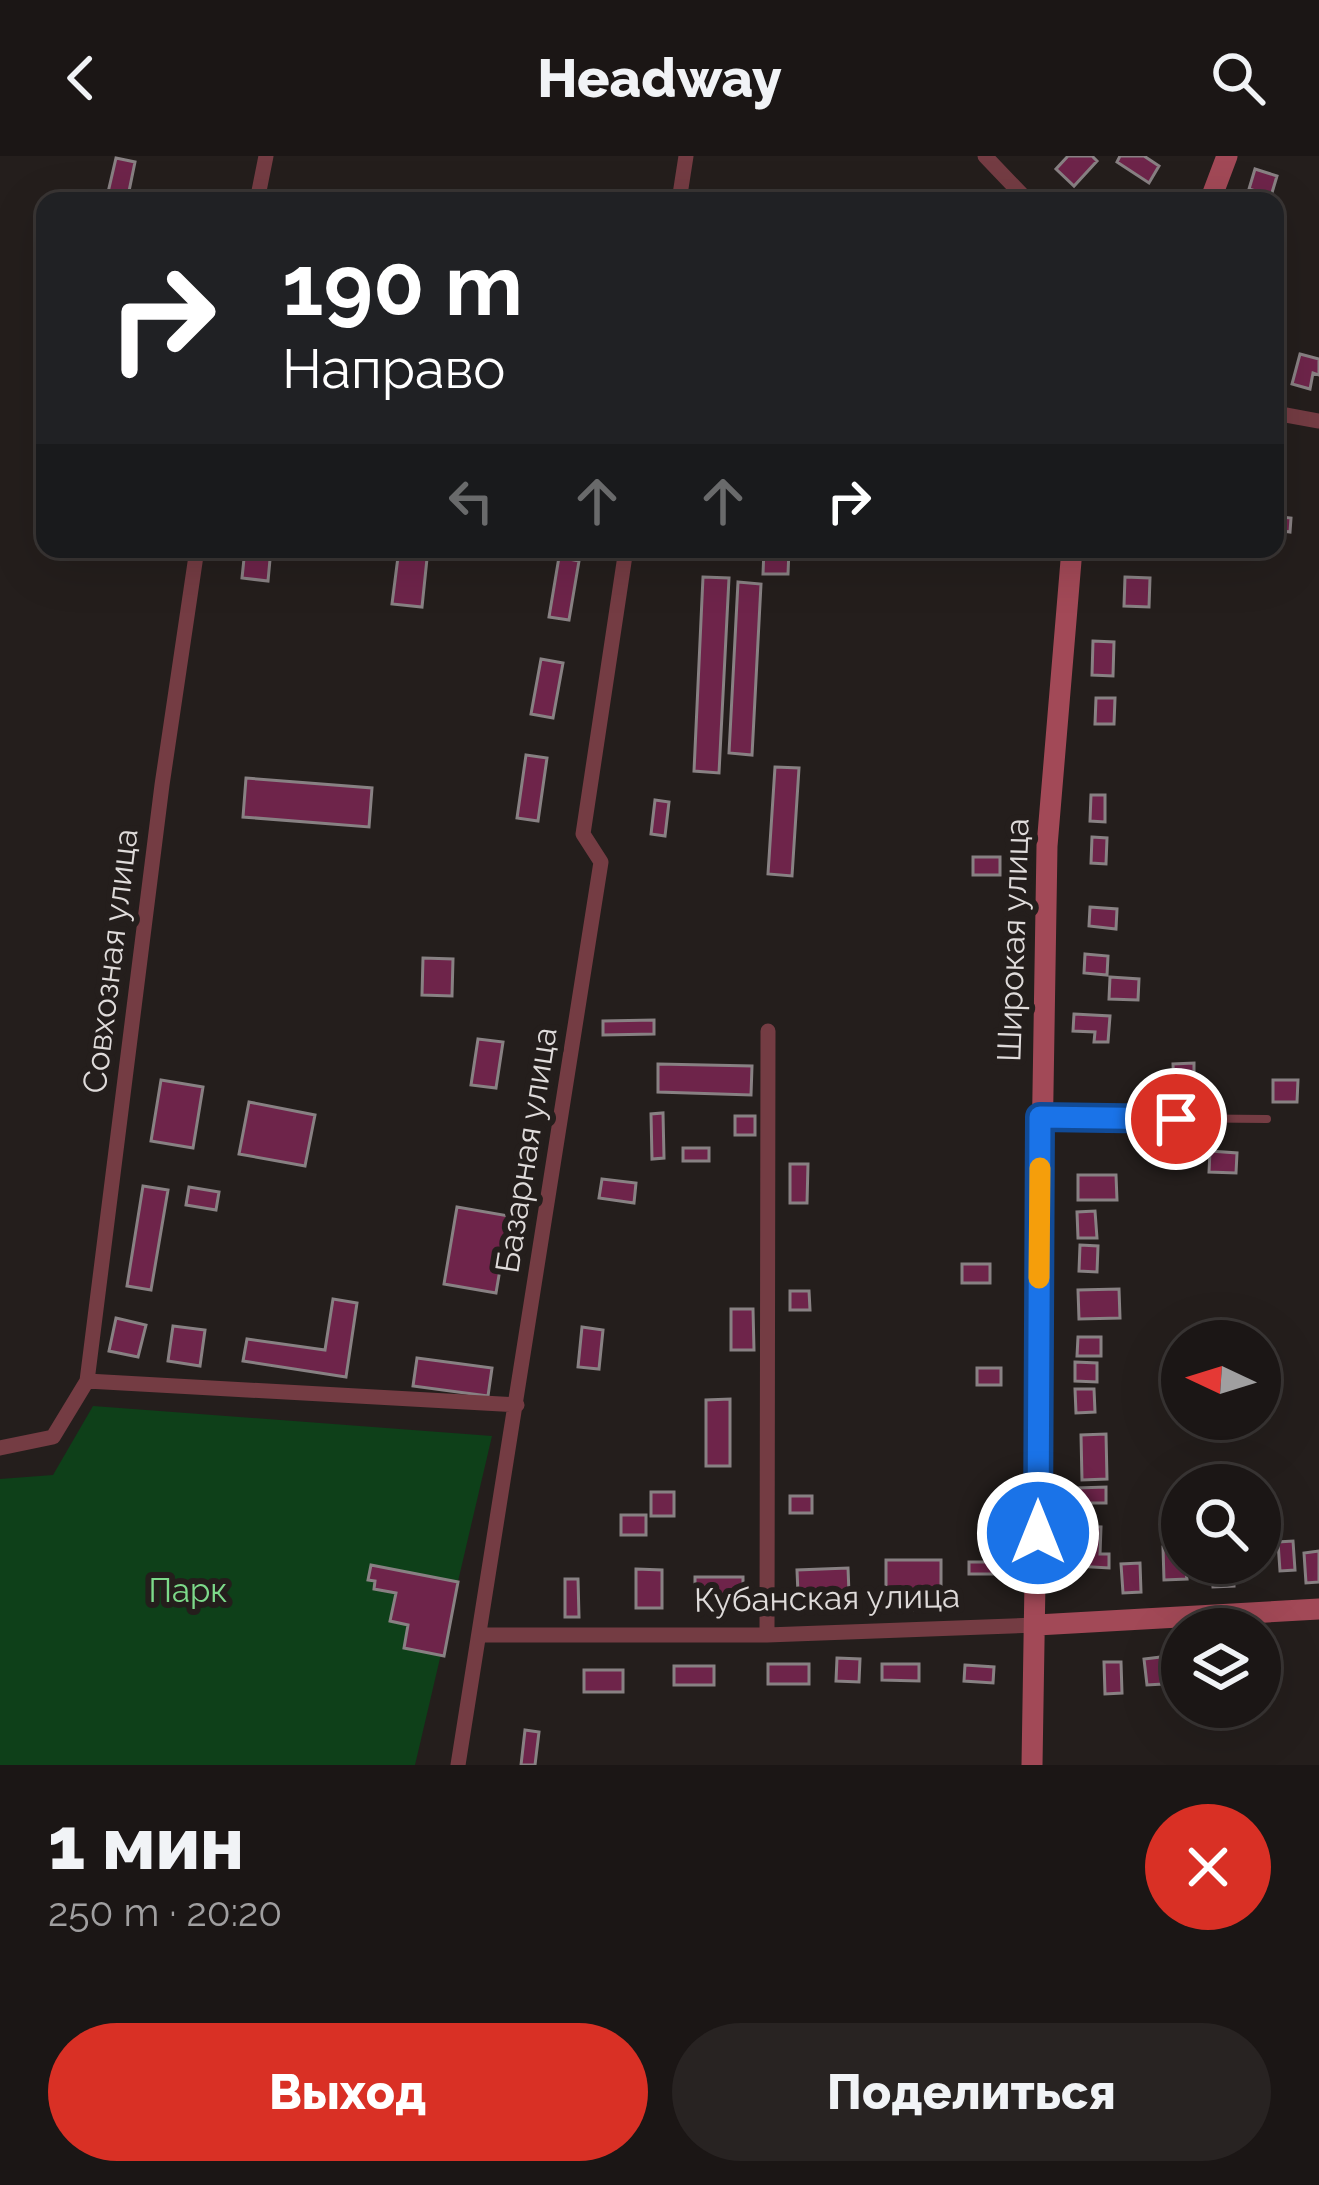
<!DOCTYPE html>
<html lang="ru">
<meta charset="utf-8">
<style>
:root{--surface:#1b1615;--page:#282322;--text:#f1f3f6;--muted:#a09fa0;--line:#393534;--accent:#d93025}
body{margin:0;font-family:Raleway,sans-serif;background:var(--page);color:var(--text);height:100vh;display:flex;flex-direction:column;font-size:45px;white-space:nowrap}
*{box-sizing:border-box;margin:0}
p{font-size:39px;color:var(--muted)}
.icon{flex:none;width:66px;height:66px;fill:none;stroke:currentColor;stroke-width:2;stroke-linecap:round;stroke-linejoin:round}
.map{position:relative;height:1609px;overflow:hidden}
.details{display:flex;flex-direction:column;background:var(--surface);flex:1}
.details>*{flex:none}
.banner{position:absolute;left:36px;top:36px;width:1248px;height:366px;border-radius:24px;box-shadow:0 12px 48px #0002,0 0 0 3px var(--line);background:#202124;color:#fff;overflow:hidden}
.needle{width:78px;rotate:274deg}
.controls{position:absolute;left:1161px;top:1164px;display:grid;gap:24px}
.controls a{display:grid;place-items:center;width:120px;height:120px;border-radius:50%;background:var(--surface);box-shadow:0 12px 48px #0002,0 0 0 3px var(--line);font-size:60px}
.pin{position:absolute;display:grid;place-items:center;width:102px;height:102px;color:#fff;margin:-51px;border:6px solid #fff;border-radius:50%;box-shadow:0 3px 12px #0007}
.me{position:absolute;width:132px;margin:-66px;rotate:0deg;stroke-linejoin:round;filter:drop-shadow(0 0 9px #0008)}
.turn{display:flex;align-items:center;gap:42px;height:252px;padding:0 48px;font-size:54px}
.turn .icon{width:156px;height:156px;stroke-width:2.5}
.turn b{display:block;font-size:84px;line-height:102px}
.lanes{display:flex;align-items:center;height:114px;padding:0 48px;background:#0003;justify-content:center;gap:60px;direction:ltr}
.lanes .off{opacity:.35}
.round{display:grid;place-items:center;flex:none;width:126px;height:126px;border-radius:63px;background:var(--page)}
.headline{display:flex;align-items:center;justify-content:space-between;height:204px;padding:0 48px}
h1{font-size:72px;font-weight:800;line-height:90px}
.cta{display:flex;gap:24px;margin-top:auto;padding:24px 48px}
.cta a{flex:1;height:138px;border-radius:72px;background:var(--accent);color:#fff;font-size:48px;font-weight:800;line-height:138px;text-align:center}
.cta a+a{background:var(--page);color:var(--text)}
header{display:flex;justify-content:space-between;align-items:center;height:156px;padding:0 48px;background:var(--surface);font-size:54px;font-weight:800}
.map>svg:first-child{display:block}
.green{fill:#0e4019}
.building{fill:#6e244a;stroke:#888183;stroke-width:3}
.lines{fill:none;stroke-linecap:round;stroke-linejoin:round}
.lane{stroke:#743c43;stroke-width:8}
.street{stroke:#743c43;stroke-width:15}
.secondary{stroke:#a24957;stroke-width:21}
.route-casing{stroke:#114b97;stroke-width:30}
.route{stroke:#1a73e8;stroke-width:21}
.slow{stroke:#f59e0b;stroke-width:21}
.labels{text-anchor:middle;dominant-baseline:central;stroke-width:12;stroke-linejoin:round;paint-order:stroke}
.street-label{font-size:33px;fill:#dfdbda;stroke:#241e1c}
.park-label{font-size:33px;fill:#7dda8a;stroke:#241e1c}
</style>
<header><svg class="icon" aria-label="back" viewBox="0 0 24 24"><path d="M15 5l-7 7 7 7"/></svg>Headway<svg class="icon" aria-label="search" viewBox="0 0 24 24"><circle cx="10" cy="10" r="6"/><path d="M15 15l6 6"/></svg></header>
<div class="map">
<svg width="1319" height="1609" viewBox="0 0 1319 1609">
<rect width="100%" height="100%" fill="#241e1c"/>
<path class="green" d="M93,1250l399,30 -77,329h-415v-286l53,-4z"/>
<path class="building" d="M1068,0h24l5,5 -23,25 -18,-17z
M1120,0h24l15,10 -10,17 -32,-21z
M116,2l19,4 -8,39h-21z
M1255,13l22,7 -6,20 -22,-7z
M1300,198l19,5v16l-6,-2 -3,16 -18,-5z
M1275,333l8,1 -2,27 10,1 -1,14 -15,-2z
M245,393h26l-3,32 -26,-3z
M399,393h29l-6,58 -30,-3z
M764,393h25l-1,25h-25z
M559,401l20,4 -10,59 -20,-3z
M703,421l26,1 -10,195 -25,-2z
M1125,421l25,1 -1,29 -25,-1z
M738,426l23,2 -9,171 -23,-2z
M1093,485l21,1 -1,34 -21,-1z
M541,503l22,4 -10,55 -22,-4z
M1096,542h19l-1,26h-19z
M526,599l21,3 -9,63 -21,-3z
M775,611l24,1 -7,108 -24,-2z
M246,622l126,10 -3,39 -126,-10z
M1091,639h14v27l-15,-1z
M655,644l14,2 -4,34 -14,-2z
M1092,681l15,1 -1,26 -15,-1z
M973,701h27v18h-27z
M1090,751l27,2 -1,20 -27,-3z
M1085,798l23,2 -1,19 -23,-2z
M423,802l30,1 -1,37 -30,-1z
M1110,821l29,2 -1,21 -29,-1z
M1074,858l36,2 -2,26h-14l1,-10 -22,-1z
M654,864v14l-51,1v-14z
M478,883l25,3 -7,46 -25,-3z
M1194,907v30l-20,1 -1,-30z
M658,908l94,2 -1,29 -93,-3z
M161,924l42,7 -10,61 -42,-7z
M1273,924h25l-1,22h-24z
M249,946l66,13 -10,51 -66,-12z
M663,957l1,45 -12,1 -1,-45z
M735,960h20v19h-20z
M1173,970l17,1v24l-17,-1z
M683,992h26v13h-26z
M1210,995l27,2 -1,20 -27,-1z
M790,1008h18l-1,39h-17z
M1078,1019h38l1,25h-39z
M602,1023l34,4 -2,20 -35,-5z
M143,1030l25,4 -17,100 -24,-4z
M189,1031l30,5 -3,18 -30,-5z
M457,1051l52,9 -13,77 -52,-9z
M1095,1055l2,27h-19l-1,-26z
M1080,1089l18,1 -1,26 -18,-1z
M962,1108h28v19h-28z
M1119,1133l1,29 -41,1 -1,-29z
M790,1135h19l1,19h-20z
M333,1143l24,4 -11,74 -103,-16 4,-22 78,11z
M731,1153h22l1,41h-23z
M116,1162l30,7 -8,32 -29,-6z
M173,1170l32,4 -5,36 -32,-5z
M582,1171l21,3 -4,39 -21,-2z
M1078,1181h23v19h-24z
M417,1202l75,10 -4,28 -75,-10z
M1075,1206l22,1v19l-22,-1z
M977,1212h24v17h-24z
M1075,1233h19l1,23 -19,1z
M730,1243v67h-24v-66z
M1106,1278l1,45 -25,1 -1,-45z
M1106,1331v16h-29v-15z
M651,1336h23v24h-23z
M790,1340h22v17h-22z
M621,1359h25v20h-25z
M1078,1370l23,1 -1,27h9v14l-33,-2z
M1293,1385l2,29 -15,1 -2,-29z
M1163,1391h19l5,32 -23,1z
M1319,1395v31l-13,1 -2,-30z
M886,1404h55v33h-16v17l-39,-1z
M969,1406h41v12h-41z
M1140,1407l1,29 -18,1 -2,-29z
M371,1409l87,17 -14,74 -40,-8 4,-23 -18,-4 6,-28 -22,-4 1,-8 -7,-1z
M1233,1409l1,21 -21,1 -1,-21z
M848,1412l1,25 -51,1 -1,-24z
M636,1413l26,1v38h-26z
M695,1421h48v18h-48z
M565,1423h13l1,38h-14z
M1161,1501l2,27 -16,1 -3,-26z
M837,1502l23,1 -1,23 -23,-1z
M1104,1506h17l1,31 -17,1z
M768,1508h41v20h-41z
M882,1508h37v17l-37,-1z
M965,1509l29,2 -1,16 -29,-2z
M674,1510h40v19h-40z
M584,1514h39v22h-39z
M525,1574l14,2 -4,33h-14z"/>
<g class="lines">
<path class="lane" d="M1046,961l221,2"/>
<path class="street" d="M985,0l43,45
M257,45l9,-45
M679,45l7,-45
M1275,257l44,8
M87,1225l75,-596 35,-236
M0,1292l53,-11 34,-56 430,24
M481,1479h286l270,-10
M767,1479l1,-604
M458,1609l143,-903 -18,-28 43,-285"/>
<path class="secondary" d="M1210,45l17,-45
M1037,1469l282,-16
M1032,1609l15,-919 25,-297"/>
</g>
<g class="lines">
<defs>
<path id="route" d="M1038,1377l2,-416 136,2"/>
</defs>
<use href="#route" class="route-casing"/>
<use href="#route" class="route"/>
<path class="slow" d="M1039,1122l1,-110"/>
</g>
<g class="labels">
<g class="street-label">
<text transform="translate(1013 784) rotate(-88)">Широкая улица</text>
<text transform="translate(110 805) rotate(-83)">Совхозная улица</text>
<text transform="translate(526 994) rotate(-81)">Базарная улица</text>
<text transform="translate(827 1442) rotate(-1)">Кубанская улица</text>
</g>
<g class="park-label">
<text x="188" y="1434">Парк</text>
</g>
</g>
</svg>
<div class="controls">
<a><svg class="needle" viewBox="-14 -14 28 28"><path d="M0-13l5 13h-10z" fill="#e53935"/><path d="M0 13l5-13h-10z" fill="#a09fa0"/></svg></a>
<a><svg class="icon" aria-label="search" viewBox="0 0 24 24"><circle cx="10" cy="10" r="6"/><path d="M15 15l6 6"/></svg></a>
<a><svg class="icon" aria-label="layers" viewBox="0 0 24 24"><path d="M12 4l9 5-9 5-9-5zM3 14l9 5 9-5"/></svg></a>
</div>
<div class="pin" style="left:1176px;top:963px;background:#d93025"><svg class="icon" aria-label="arrive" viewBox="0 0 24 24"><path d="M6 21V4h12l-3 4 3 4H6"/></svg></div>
<svg class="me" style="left:1038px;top:1377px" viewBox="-20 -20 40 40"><circle r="17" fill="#1a73e8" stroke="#fff" stroke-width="3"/><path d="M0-11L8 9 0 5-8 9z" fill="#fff"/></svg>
<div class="banner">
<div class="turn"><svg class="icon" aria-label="right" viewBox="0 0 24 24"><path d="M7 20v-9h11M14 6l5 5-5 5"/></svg><div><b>190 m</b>Направо</div></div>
<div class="lanes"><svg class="icon off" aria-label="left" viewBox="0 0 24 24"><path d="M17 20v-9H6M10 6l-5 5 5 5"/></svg><svg class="icon off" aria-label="ahead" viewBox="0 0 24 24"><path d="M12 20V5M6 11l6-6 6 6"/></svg><svg class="icon off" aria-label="ahead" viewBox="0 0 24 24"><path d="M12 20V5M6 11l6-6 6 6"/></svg><svg class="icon" aria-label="right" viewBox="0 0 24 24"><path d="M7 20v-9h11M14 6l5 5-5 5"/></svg></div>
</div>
</div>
<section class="details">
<div class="headline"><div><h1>1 мин</h1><p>250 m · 20:20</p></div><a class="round" style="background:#d93025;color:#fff"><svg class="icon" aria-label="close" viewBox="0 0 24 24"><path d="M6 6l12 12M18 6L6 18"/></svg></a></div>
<div class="cta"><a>Выход</a><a>Поделиться</a></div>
</section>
